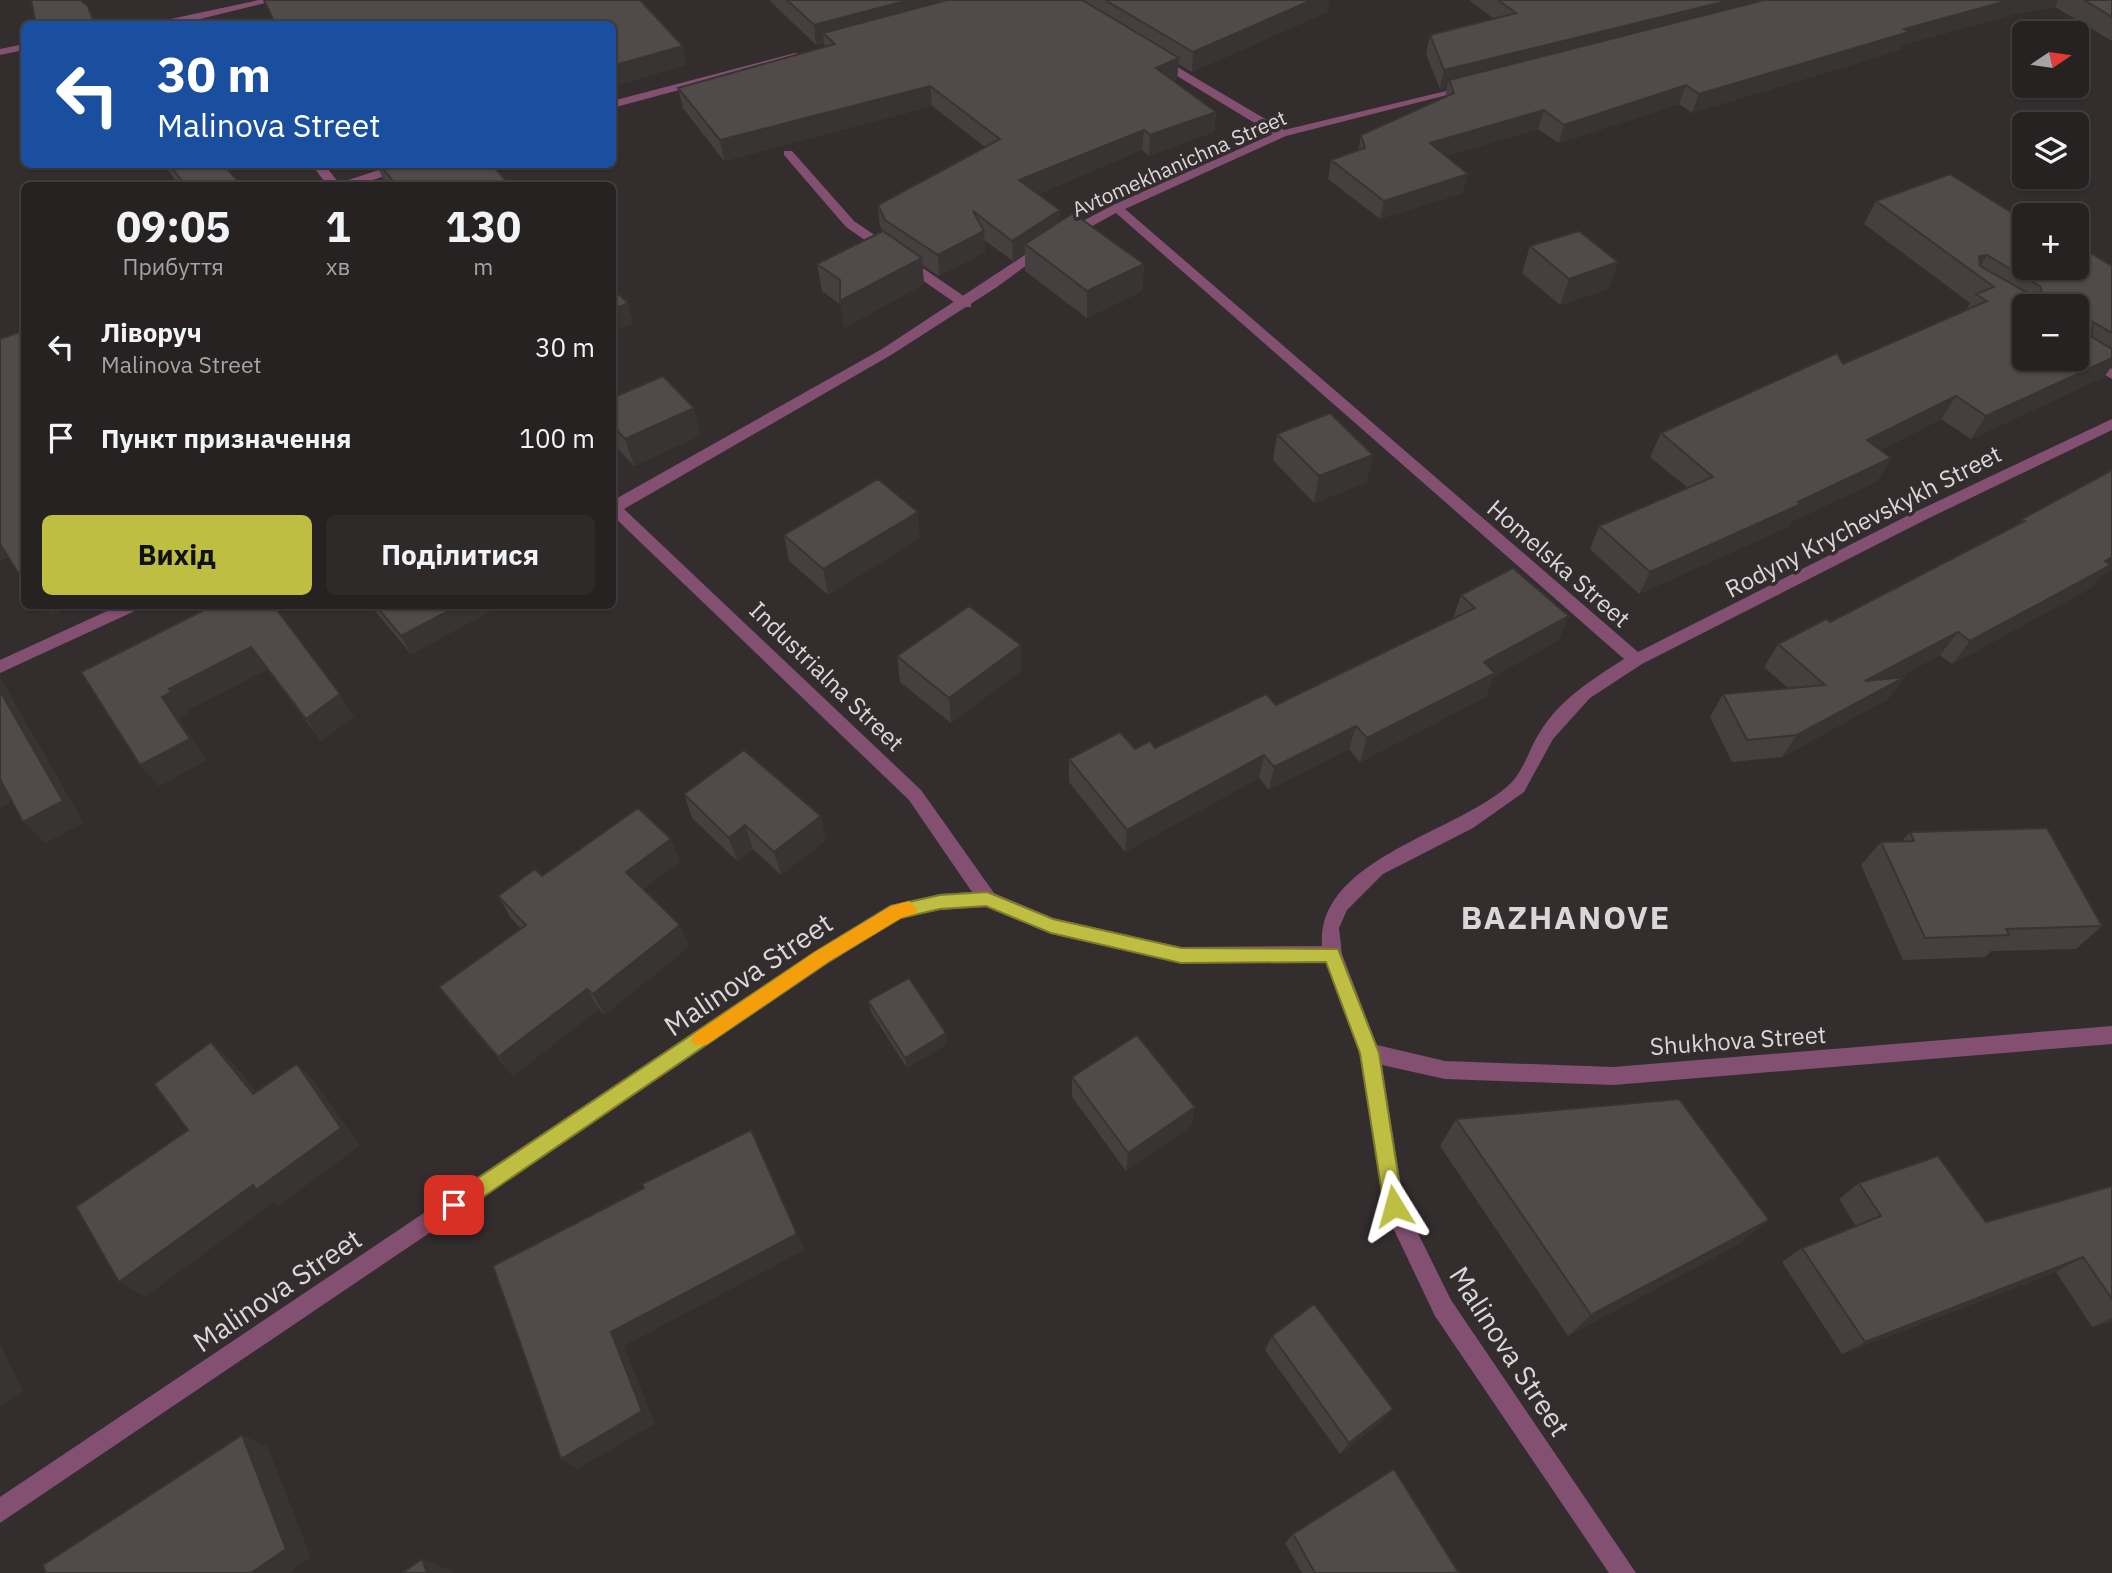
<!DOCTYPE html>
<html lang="uk">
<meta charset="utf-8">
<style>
:root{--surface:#262222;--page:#2e2a2a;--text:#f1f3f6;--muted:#a4a4a5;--line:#423f40;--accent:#bebe42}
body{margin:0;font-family:"IBM Plex Sans",sans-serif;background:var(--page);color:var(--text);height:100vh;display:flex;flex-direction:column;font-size:26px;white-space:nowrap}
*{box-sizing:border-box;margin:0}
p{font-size:23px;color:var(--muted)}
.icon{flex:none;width:38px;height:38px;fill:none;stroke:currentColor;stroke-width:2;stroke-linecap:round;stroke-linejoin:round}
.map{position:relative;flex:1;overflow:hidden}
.side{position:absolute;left:21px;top:182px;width:595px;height:427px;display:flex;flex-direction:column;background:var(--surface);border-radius:10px;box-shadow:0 2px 5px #0004,0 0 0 2px var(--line)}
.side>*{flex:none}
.hud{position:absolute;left:21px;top:21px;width:595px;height:147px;border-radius:10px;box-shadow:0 2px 5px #0004,0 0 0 2px var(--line);background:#1a4fa0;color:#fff;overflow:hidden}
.needle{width:46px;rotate:77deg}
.controls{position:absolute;left:2012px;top:21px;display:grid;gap:14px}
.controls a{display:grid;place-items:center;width:77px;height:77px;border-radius:10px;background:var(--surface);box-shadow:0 2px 5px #0004,0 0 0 2px var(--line);font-size:35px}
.pin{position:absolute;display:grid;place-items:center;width:60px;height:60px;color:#fff;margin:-30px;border-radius:14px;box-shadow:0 4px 10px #0006}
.me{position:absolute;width:77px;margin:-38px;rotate:352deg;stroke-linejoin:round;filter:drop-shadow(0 0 5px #0008)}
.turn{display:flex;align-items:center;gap:24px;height:147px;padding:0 21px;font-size:32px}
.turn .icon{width:91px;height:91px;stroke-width:2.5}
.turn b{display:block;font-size:49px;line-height:60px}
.eta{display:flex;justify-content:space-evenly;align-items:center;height:119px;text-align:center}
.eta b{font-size:42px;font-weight:700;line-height:49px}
.action{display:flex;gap:14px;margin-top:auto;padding:14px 21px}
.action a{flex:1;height:80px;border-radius:10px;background:var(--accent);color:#111;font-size:28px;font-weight:700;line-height:80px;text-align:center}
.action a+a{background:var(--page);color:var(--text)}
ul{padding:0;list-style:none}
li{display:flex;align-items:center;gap:21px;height:91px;padding:0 21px}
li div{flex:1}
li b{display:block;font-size:26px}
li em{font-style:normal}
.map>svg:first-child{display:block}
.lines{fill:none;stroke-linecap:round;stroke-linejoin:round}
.lane{fill:#835071;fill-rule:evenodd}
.street{fill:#835071;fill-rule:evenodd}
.wall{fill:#45403f}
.shaded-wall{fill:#383433}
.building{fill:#504a49;stroke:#383433;stroke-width:2;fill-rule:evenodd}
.route{fill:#bebe42;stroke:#7c7c2b;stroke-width:2}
.slow{fill:#f59e0b}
.labels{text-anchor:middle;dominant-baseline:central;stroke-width:7;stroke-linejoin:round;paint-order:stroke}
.far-street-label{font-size:21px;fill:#dbd7d8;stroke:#332d2e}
.street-label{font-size:24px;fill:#dbd7d8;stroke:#332d2e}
.near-street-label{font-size:28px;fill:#dbd7d8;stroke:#332d2e}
.district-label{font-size:32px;font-weight:bold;letter-spacing:2px;fill:#dbd7d8;stroke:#332d2e}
</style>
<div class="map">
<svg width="2112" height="1573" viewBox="0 0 2112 1573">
<rect width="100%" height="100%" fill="#332d2e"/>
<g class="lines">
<path class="lane" d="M784,151h8l62,70 117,80v6h-10l-115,-80 -62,-72z
M2077,348l35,21v10l-35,-21z"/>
<path class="street" d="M259,0h19l-86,21 2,3h-47z
M24,44v6l-24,5v-6z
M795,53l4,1v4l-187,50v-7z
M1154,58h8l122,72 187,-45v4l-185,47 -161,73 513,443 275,-139 199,-94v11l-189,91 -281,143 -52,34 -37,41 -29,53 -51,36 -90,46 -36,36 -8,18 3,26 35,91 68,16 168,6 499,-41v18l-499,41 -168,-6 -63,-14 22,140 47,95 185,273h-27l-174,-257 -49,-103 -26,-160 -34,-91 -145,1 -130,-29 -65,-27 -46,3 -39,8 -72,45 -829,560v-26l815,-546 75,-46 50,-11 32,-2 -63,-92 -297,-285v-14l270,-152 158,-104 10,3 -53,39 -106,68 -267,154 297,281 73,103 59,25 128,29 141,-1c-6,-88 137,-113 189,-163 13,-13 19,-36 29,-51 20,-33 53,-53 84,-73l-508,-446 -44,24h-8v-6l49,-26 160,-71 -119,-72z
M311,164h13l15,19 58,-19h19l-59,22h-29z
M118,606h21l-2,4 -137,63v-13z"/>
</g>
<path class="wall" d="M769,0h560l-2,12 -135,60 -14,-8 -1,15 -4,1 43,32 -2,20 -65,24 -7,-6 -104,44 22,28 84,42 -2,27 -55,27 -62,-47v-18l-12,8 -29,-21 1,12 -46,24 -17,-11 2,19 -80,44 -3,-23 -19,-14 -5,-27 66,-33 -3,-5 -2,-21 107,-58 -53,-41 -208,55 -41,-53 -5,-20 147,-41 -1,-4 -8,2z
M1469,0h643v41l-57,-34 -41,7 -112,31 -2,5 -208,63 -13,-9 -120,39 -21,-14 -92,27 17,37 -83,26 -52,-40 3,-19 27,-9 3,-16 84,-38 2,-10 -7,2 -14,-35 4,-19 64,-16z
M163,164h61l18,22h-62z
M371,164h120l20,22h-123l-5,-7 -5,-11 -3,1z
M1876,201l149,67 87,-2v100l-8,11 -133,62 -30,-20 -61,31 11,8 -14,23 -86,41 -3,5 -149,67 -49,-45 9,-23 89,-38 -38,-31 11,-24 182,-69 123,-53 4,-8 -106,-79z
M1530,246l88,16 -10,27 -48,16 -38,-32z
M612,398l89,37 -67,31 -22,-24z
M1277,434l90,48 -53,21 -41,-43z
M2022,519l80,56 -11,13 -139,76 -12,-9 -43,23 8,-1 -17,22 -106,58 -50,5 -22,-45 13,-23 65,-6 -24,-21 14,-23 52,-22 188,-97z
M784,535l136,3 -92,57 -39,-34z
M1461,595l98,45 -65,36 -8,21 -126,65 -11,-13 -80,41 -10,-12 -134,74 -56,-70v-23l66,-10 20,-1 121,-43 177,-87z
M212,606l142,110 -33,25 -54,-72 -81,42 2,3 -9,5 28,41 -48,26 -19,-21z
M371,606h129l-89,48z
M897,656l125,14 -71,53 -51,-41z
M684,794l142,46 -45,35 -28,-26 -16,12 -45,-43z
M1910,832l192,94 -26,23 -85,2 -6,6 -82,3 -42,-95 20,-23 21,-1z
M671,839l9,23 -37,27 37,36 9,22 -85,68 -5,-6 -86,67 -58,-68 -16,-21 82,-58 -10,-11 -13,-22 44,-20z
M868,1001l79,43 -40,24 -36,-56z
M1072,1077l123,30 -4,19 -65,45 -54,-74z
M1456,1119l283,125 -171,92 -128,-190z
M1859,1183l127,39 126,-36v135l-20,6 -36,-55 -214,82 -60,-92 20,-14 54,-22 -17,-27z
M1272,1336l111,85 -43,33 -75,-104z
M1293,1534l166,39h-157l-17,-30z"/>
<path class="shaded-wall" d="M909,0h78l-164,33 1,10 -8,2 -2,-20z
M1312,0h17l-2,12 -135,60 1,-20z
M1731,0h66l-348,80 -2,7 -7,2 4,-19z
M2010,0h48l-3,7 -41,7 -112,31 -2,5 -208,63 7,-19 205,-65z
M88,6l7,13 2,5h-3z
M683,46l4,19 -75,22v-21z
M1179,58l-2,21 -22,9 1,-20z
M1686,85l-7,19 -120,39 5,-18z
M930,86l2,20 -208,55 -4,-21z
M1544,110l-6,19 -112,33 4,-19z
M1216,112l-2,20 -65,24 1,-21z
M1144,130l-2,20 -122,51 -1,-21z
M1468,174l-5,19 -83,26 4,-18z
M1060,210v21l-35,13v9l-12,8 -1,-20z
M984,231l1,21 -46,24 -1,-21z
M1987,255l-11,19 3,-18z
M922,258l2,26 -80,44 -4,-27z
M1618,262l-10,27 -48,16 9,-26z
M1144,264l-2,27 -55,27v-27z
M628,303l5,20 -21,10v-23z
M2112,358v8l-8,11 -133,62 15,-23z
M1956,396l-15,23 -88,44 14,-23z
M694,408l7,27 -67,31 -9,-27z
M1373,455l-6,27 -53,21 5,-27z
M1891,458l-14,23 -86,41 -3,5 -149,67 11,-22z
M918,512l2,26 -92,57 -5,-26z
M0,541l12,14 -12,7z
M2112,557v12l-10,6 -11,13 -139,76 18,-23z
M42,606h33l-24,10z
M458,606h42l-89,48 -10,-18z
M1569,616l-10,24 -65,36 -8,21 -126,65 7,-24 117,-76z
M1958,632l-18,23 -91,48 16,-22z
M1021,645l1,25 -71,53 -2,-25z
M251,647l16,22 -81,42 2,3 -9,5 28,41 -48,26 -19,-21 22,-68 7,-8z
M0,677l84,146 -39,20 -22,-21 -23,-131z
M1905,677l-17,22 -106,58 15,-22z
M340,694l14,22 -33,25 -15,-22z
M1356,726l-7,23 -80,41 5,-23z
M1264,755l-5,23 -134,74 2,-22z
M0,777l20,20 -20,11z
M821,816l5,24 -45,35 -7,-23z
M745,825l8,24 -16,12 -8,-23z
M671,839l9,23 -44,33 -10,-23z
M680,925l9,22 -85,68 -11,-21z
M587,989l12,20 -86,67 -15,-19z
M946,1033l1,11 -40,24 -2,-10z
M211,1042l21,20 42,51 -21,-19z
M297,1064l19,19 44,63 -82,60 -5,-3 -128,94 -26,-15z
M1195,1107l-4,19 -65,45 2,-18z
M751,1130l54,120 -181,96 31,78 -78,45 -16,-10 50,-127z
M1769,1220l-30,24 -171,92 23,-21z
M2083,1257l-27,15 -214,82 23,-12z
M2112,1318v3l-20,6z
M0,1343l23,48 -23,16z
M1393,1409l-10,12 -43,33 9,-11z
M242,1435l25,11 44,111 -22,16h-38z
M422,1559l30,12 1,2h-26z"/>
<path class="building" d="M31,0h49l8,6 6,18h-58z
M264,0h376l43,46 -71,20v-42h-337z
M787,0h122l-95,25z
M947,0h135l97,58 -23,10 60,44 -66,23 -6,-5 -125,50 41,30 -48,31 -39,-30 11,20 -46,24 -53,-35 -7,-15 122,-66 -70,-53 -210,54 -42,-52 157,-44 -12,-11z
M1105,0h207l-119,52z
M1498,0h233l-287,70 -14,-35 86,-22z
M1764,0h246l-106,29 5,3 -210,62 -13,-9 -122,40 -20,-15 -114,33 38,31 -84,27 -53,-41 34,-12 -4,-13 93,-42 -5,-13z
M2084,0h28v17z
M169,164h54l19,22h-56z
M379,164h112l20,22h-114z
M1950,174l75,47v47h52v-20l4,-1 31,19v67l-19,-11 -1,15 20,12v9l-126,58 -30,-20 -89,44 24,18 -93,44 3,2 -151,68 -51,-46 114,-49 -52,-44 176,-80 6,11 144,-63 -11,-7 18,-7 -118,-86zM1987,255l54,32 1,14 -62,-35 -1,-10zM2025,306h52v53h-52z
M1073,213l71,51 -57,27 -62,-47z
M883,231l39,27 -82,43v-21l-23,-16z
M1579,231l39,31 -49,17 -39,-33z
M612,288l16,15 -16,7z
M23,331l1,2v249l-24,-38v-205z
M663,376l31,32 -69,31 -13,-14v-27z
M1330,413l43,42 -54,21 -42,-42z
M2112,470v87l-7,4 6,4 -141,76 -12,-9 -93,49 40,-4 -108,58 -50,5 -24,-46 102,-9 -47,-41 48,-25 4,3 195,-101 -3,-2z
M878,479l40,33 -95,57 -39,-34z
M1513,568l56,48 -85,46 11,11 -128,65 -11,-12 -82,41 -10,-12 -137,75 -58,-71 51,-27 15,17 15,-8 5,7 111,-54 10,11 199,-97 -14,-13z
M212,606h62l66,88 -34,25 -55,-72 -82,42 2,3 -9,5 28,42 -50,26 -59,-93z
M376,606h82l-57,30z
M969,606l52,39 -72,53 -52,-42z
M0,691l63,110 -40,21 -23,-43z
M744,750l77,66 -47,36 -29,-27 -16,13 -45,-44z
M638,808l33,31 -45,33 54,53 -87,69 -6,-5 -89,68 -59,-70 87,-62 -28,-29 37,-27 7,7z
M2047,828l55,98 -96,3 3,6 -84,3 -44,-96 33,-1 -4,-9z
M909,978l37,55 -41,25 -37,-57z
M1137,1035l58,72 -67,46 -56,-76z
M211,1042l42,52 44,-30 44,64 -85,62 -3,-5 -134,97 -43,-75 112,-77 -34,-46z
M1679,1099l90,121 -178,95 -135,-196z
M751,1130l46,104 -186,98 31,79 -81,48 -68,-193 151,-78 -2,-4z
M1938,1156l48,66 126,-36v113l-29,-42 -218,85 -63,-94 79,-32 -22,-33z
M1314,1304l79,105 -44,34 -77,-107z
M242,1435l44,114 -35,24h-205l-3,-8z
M1394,1469l65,104h-144l-22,-39z
M422,1559l5,14h-25z"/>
<path class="route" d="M987,892l66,27 128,29 157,1 41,104 24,153 -3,7 -6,2 -7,-2 -3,-7 -24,-153 -34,-91 -145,1 -130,-30 -65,-27 -46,3 -39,9 -73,44 -367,250 -7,3 -6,-3 -3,-7 3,-7 367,-246 76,-46 49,-11z"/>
<path class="slow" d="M909,901l8,8 -2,5 -14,4 -73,44 -122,83h-12l-3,-5 3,-6 121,-82 76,-46z"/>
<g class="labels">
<g class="far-street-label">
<text transform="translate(1179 163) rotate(-24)">Avtomekhanichna Street</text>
</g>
<g class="street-label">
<text transform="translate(1863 521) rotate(-27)">Rodyny Krychevskykh Street</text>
<text transform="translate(1559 563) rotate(41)">Homelska Street</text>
<text transform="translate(827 676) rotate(44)">Industrialna Street</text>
<text transform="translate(1738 1040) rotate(-4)">Shukhova Street</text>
</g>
<g class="near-street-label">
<text transform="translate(748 974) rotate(-34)">Malinova Street</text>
<text transform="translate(277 1290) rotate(-34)">Malinova Street</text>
<text transform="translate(1510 1351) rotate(57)">Malinova Street</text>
</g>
<g class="district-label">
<text x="1566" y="917">BAZHANOVE</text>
</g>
</g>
</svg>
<div class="controls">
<a><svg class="needle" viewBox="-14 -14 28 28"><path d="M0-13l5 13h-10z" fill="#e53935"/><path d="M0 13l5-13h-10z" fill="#a4a4a5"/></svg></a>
<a><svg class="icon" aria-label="layers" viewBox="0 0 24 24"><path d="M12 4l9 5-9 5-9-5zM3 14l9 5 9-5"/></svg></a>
<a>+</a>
<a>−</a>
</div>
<div class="pin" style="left:454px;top:1205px;background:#d93025"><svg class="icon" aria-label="arrive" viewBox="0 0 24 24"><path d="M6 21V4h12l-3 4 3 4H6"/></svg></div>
<svg class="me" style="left:1394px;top:1206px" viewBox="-20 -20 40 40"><path d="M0-17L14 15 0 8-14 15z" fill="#bebe42" stroke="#fff" stroke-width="4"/></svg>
<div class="hud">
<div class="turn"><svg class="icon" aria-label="left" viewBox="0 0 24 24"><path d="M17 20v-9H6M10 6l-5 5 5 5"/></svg><div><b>30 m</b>Malinova Street</div></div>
</div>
<section class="side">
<div class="eta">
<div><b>09:05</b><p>Прибуття</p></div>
<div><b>1</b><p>хв</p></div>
<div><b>130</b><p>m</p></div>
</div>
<ul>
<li><svg class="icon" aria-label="left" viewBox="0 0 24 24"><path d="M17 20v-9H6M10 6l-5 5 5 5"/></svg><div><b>Ліворуч</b><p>Malinova Street</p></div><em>30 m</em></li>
<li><svg class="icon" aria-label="arrive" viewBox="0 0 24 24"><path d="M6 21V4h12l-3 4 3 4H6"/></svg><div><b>Пункт призначення</b></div><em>100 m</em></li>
</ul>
<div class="action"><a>Вихід</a><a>Поділитися</a></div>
</section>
</div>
